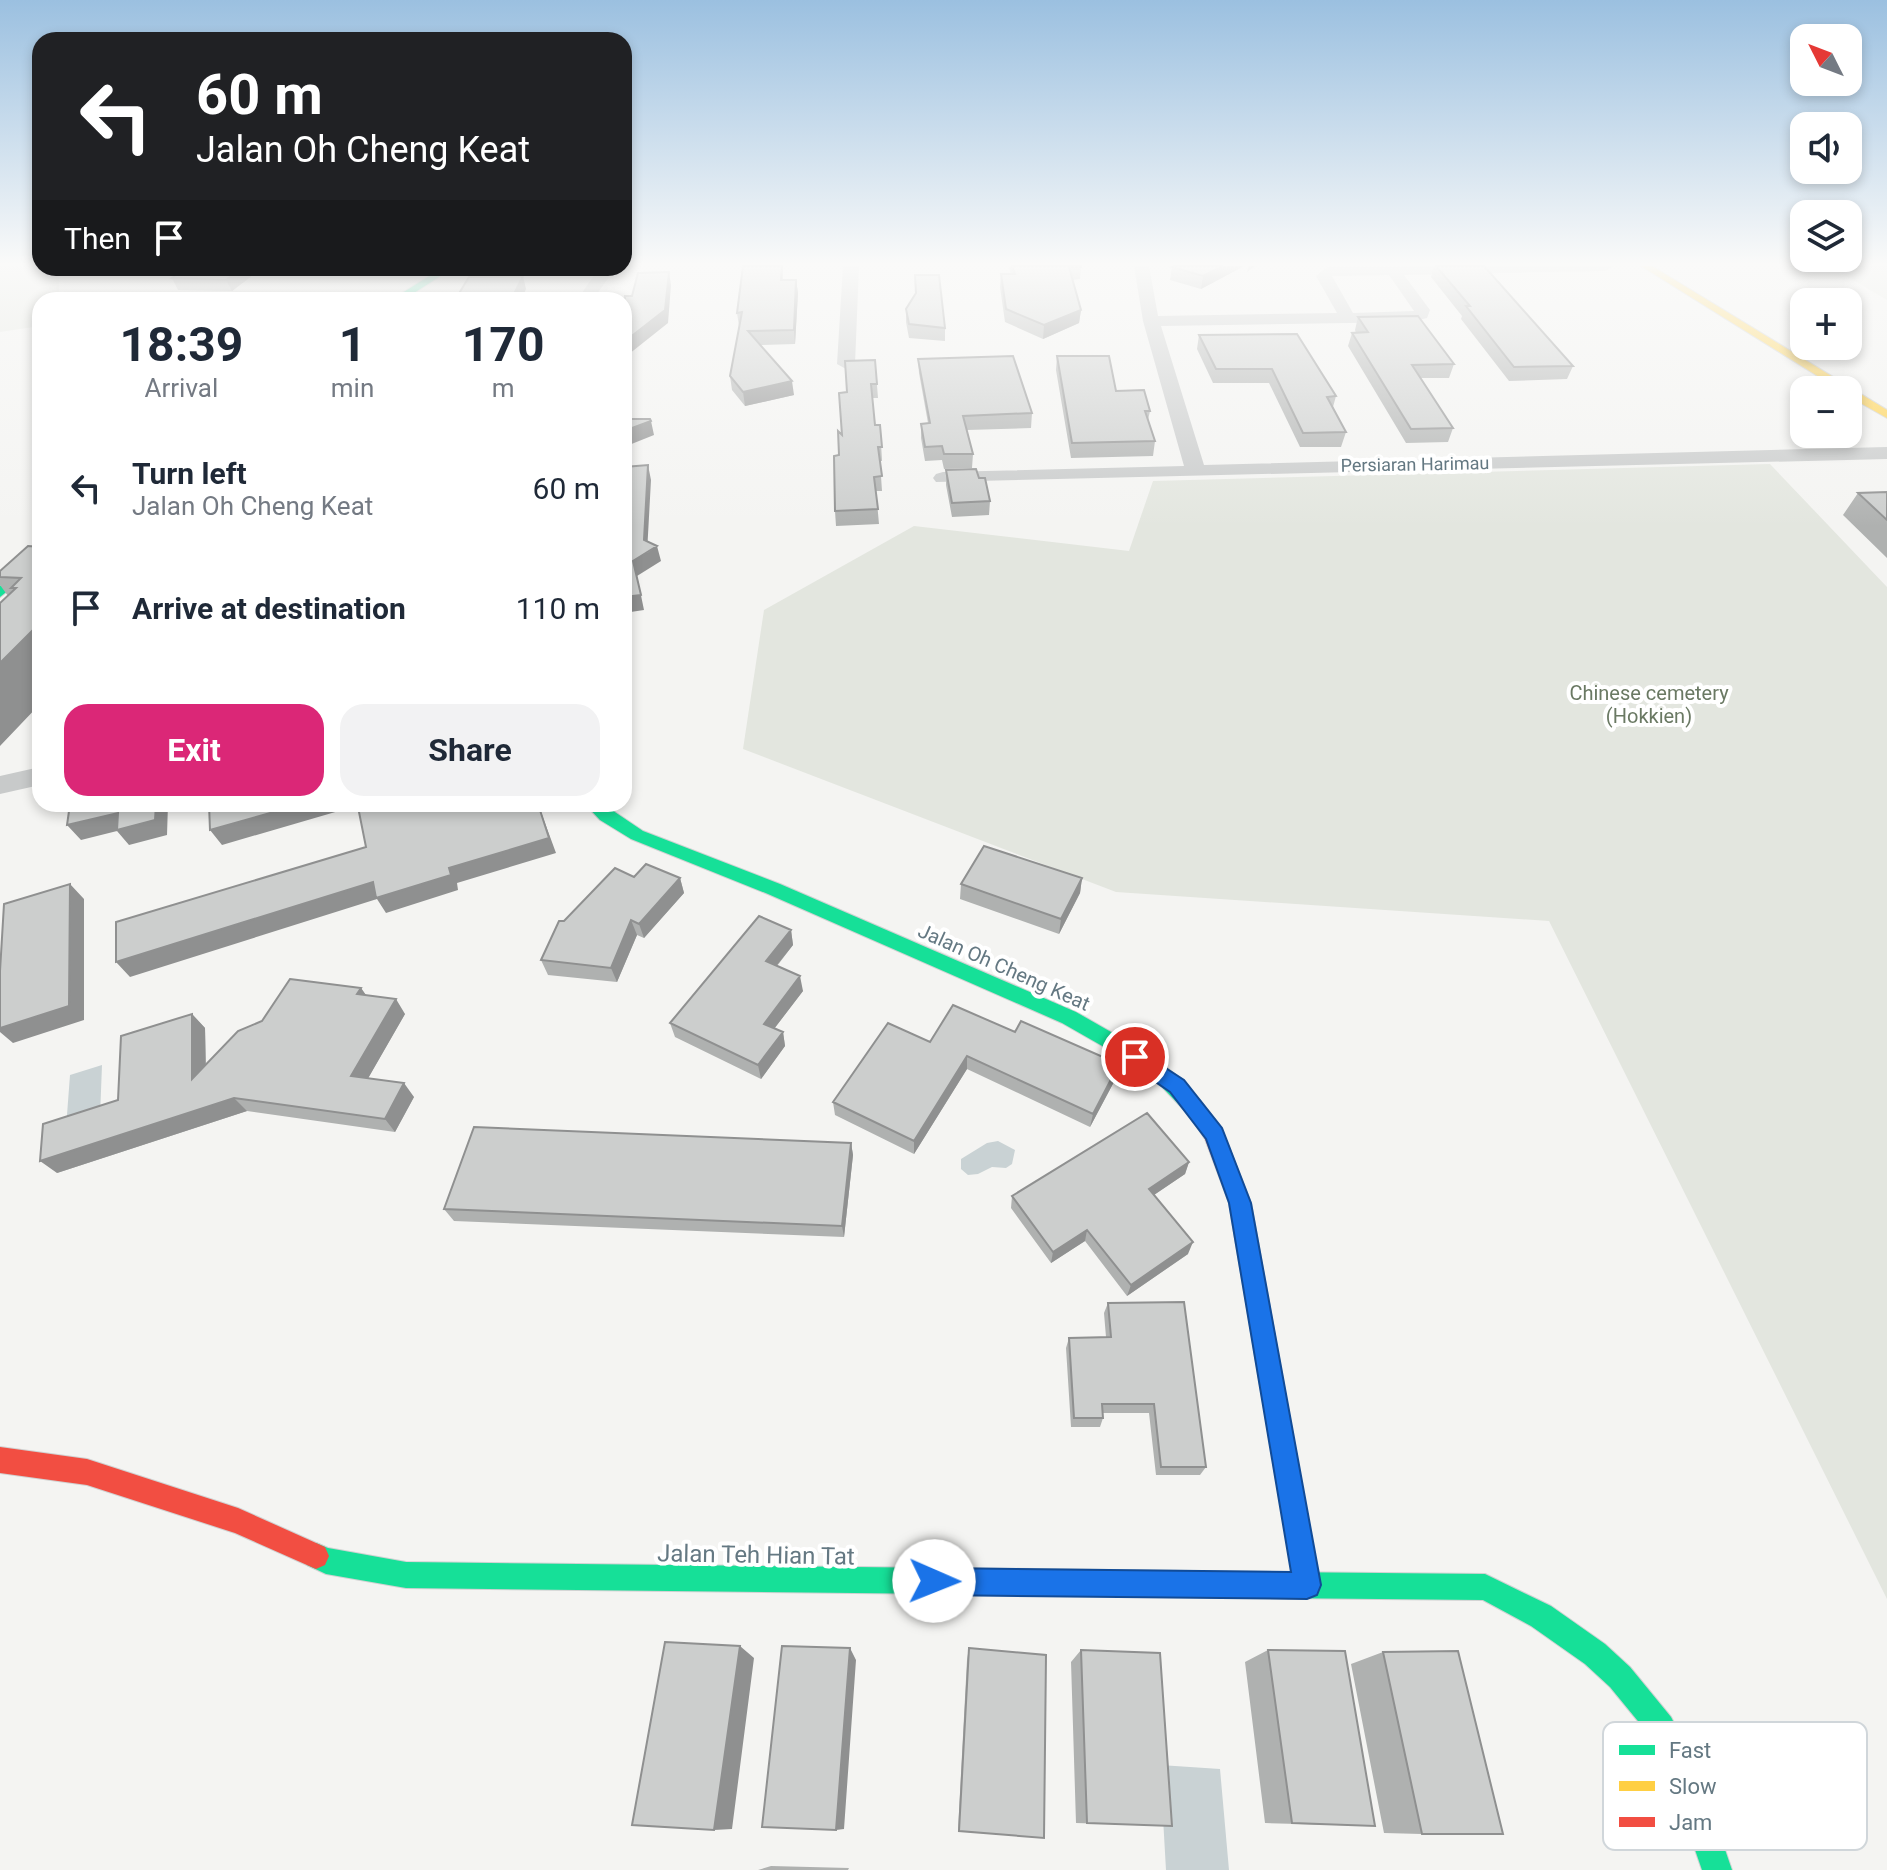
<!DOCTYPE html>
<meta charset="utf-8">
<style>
:root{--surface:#fff;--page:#f2f2f3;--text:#1f2937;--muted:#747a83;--accent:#db2777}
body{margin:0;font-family:Roboto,sans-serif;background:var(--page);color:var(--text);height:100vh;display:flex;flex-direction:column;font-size:30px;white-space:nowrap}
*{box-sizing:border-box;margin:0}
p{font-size:26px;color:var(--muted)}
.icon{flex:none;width:44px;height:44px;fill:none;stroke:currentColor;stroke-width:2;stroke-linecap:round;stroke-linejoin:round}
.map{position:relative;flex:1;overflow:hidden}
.panel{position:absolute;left:32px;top:292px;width:600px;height:520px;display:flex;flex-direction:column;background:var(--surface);border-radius:24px;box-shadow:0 4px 12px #0003}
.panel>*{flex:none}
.hud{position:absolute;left:32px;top:32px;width:600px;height:244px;border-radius:24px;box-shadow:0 4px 12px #0003;background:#202124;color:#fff;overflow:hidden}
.needle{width:52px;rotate:312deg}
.controls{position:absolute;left:1790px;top:24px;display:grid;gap:16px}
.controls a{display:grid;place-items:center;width:72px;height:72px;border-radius:16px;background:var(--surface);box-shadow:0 4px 12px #0003;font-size:40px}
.pin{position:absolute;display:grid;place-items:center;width:68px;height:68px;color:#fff;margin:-34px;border:4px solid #fff;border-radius:50%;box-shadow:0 2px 8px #0007}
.me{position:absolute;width:88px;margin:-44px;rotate:91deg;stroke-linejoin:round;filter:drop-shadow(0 0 6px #0008)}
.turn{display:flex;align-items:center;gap:28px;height:168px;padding:0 32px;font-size:36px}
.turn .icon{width:104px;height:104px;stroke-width:2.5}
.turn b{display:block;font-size:56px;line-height:68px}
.then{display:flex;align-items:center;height:76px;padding:0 32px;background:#0003;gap:16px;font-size:30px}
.eta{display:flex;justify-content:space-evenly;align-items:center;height:136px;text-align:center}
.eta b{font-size:48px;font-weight:700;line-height:56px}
.button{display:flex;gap:16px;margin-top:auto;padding:16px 32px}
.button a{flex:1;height:92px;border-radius:24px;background:var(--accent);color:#fff;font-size:32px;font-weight:700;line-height:92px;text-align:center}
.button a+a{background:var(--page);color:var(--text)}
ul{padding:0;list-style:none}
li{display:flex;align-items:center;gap:24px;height:120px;padding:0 32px}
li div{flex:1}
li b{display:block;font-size:30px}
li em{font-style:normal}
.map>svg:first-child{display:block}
.green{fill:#e3e6df}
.water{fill:#c9d2d4}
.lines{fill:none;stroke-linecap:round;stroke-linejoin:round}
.fast-casing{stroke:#d0d2d2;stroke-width:2}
.slow-casing{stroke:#d0d2d2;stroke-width:2}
.jam-casing{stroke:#d0d2d2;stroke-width:2}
.street{fill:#c8caca;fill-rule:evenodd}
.fast{fill:#16e098;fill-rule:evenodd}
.slow{fill:#ffcf43;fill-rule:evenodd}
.jam{fill:#f24e42;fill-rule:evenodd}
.wall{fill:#afb1b0}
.shaded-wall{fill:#8f9090}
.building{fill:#cccecd;stroke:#8f9090;stroke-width:2}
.route{fill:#1a73e8;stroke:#114b97;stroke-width:2}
.labels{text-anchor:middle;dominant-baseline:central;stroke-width:8;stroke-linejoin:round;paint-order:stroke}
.far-street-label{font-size:18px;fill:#647882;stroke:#fff}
.park-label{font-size:20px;fill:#6a7963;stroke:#fff}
.street-label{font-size:20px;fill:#647882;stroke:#fff}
.near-street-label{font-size:24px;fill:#647882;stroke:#fff}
.key{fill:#fff;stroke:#d0d6da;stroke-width:2}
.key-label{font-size:22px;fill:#647882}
</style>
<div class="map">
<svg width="1887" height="1870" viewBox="0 0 1887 1870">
<rect width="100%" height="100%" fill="#f4f4f2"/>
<path class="green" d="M0,266l59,2v23l7,9h-26v26l-40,6z
M1829,266h58v34z
M1770,464l117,123v1012l-338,-678 -433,-29 -373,-143 21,-139 150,-84 215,25 24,-70z"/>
<path class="water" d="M102,1065l-2,52 -34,11 4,-53z
M998,1141l17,9 -3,14 -6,4 -14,-1 -14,7 -10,1 -7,-6v-10l26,-16z
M1160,1765l60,4 9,101h-63z"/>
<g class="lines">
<defs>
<path id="fast" d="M442,268h11l-50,32h-12z
M40,554v11l-40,32v-11z
M585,804h18l40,27 137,53 296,128 70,40 30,23 27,31 -3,6 -7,3 -7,-3 -24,-25 -30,-24 -70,-40 -294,-129 -137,-55 -31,-19z
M316,1543l12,5 78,14 540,6 9,4 4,9 -4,9 -9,4 -540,-6 -80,-14 -19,-9 -4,-9 4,-9z
M1275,1572l210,2 66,32 54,38 25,23 41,50 26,51 35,102h-30l-33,-96 -18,-37 -41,-50 -25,-23 -54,-38 -48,-26 -208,-2 -9,-4 -4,-9 4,-9z"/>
<path id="slow" d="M1641,266h11l235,144v8l-39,-22v-6h-8z"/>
<path id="jam" d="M1193,1097l7,3 21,27 30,76 69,382 -4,9 -9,4 -9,-4 -4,-9 -65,-382 -24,-64 -22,-33 3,-6z
M0,1447l87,12 151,49 87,39 4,9 -4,9 -9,4 -81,-36 -148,-48 -87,-12z
M946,1568l329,4 9,4 4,9 -4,9 -9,4 -329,-4 -9,-4 -4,-9 4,-9z"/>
</defs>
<use href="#fast" class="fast-casing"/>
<use href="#slow" class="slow-casing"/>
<use href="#jam" class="jam-casing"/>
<path class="street" d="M843,266h16l-4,98 -9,5 -9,-5z
M1134,266h15l9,50 179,-3 -21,-37 11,-9 287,-1 -8,5 -202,4 26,35 -3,8 -17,4 -249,4 43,139 683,-18v12l-951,23 -3,-4 3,-4 7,-2 241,-6 -41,-145zM1389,275l25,36 -61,2 -21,-37z
M599,268h16l-22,32h-16z
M40,767v18l-40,9v-18z"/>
<use href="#fast" class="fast"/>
<use href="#slow" class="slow"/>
<use href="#jam" class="jam"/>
</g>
<path class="wall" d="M743,266h40v14h13l2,13 -3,51 -35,1 34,50 -49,11 -13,-16 -2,-14 9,-50 -2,-13z
M1008,266h73l-1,13 -7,1 8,30 -2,13 -36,16 -38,-17 -5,-35 1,-13h10z
M1244,266l-43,23 -31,-9 2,-13z
M1434,266h50l89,100 -6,13 -58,2 -48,-62 1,-3 -31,-39z
M185,268h70l2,4 -25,19 -54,-1 -6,-12z
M915,275l30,53v13l-36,-3 -3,-16v-13l10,-15z
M1358,317l96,47 -5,14h-28l32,50 -5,14 -42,1 -58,-97 4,-13h4l-1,-3z
M1199,335l137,61 -3,11 13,25 -5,15h-41l-31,-64h-56l-16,-34z
M1057,356l93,55 -2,9 7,21 -2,15 -82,2 -15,-88z
M918,359l114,54 -1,15 -64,2 6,24 -1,14 -28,1 -2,-9 -17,1 -4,-23v-14l7,-1 -9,-50z
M875,360l3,38h-6l3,27h5l2,36h-2l2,30h-6l3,33 -43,2 -1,-15 4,-56 3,-20z
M946,470l44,31 -1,14 -37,2 -6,-32z
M1887,492v66l-44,-43 15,-22z
M28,546l12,158 -32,-108 -8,-11v-14z
M634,877l46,1 4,15 -40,45 -7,-3 -20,47 -69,-7 -7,-15 23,-39z
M1082,878l-2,15 -21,41 -99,-35 1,-15z
M791,930l2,15 -16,21 26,25 -29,38 9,3 2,14 -24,33 -86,-42 -5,-14z
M361,988l5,8 39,18 -37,64 46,19 -19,35 -148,-21 -190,62 135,-159 13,14 1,37z
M1015,1032l104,32 -3,14 -26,49 -123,-58 -53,85 -79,-39 -2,-13 97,-60z
M851,1143l2,12 -9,82 -390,-16 -10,-12z
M1189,1162l-4,12 -31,21 34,59 -61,42 -42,-55 -34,22 -40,-55 1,-12z
M1108,1303l98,164 -6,8h-44l-7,-62h-46v5l-3,9h-29l-5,-79 3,-10 37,-1 -2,-24z
M969,1648l-10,183 -1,-1 9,-170z
M1081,1650l91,176 -96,-3 -5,-161z
M1268,1650l107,176 -110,-3 -20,-161z
M1383,1652l39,182 -38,-1 -33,-169z
M771,1866l78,2 -1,2h-90z"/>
<path class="shaded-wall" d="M1223,266h21l-43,23 2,-13z
M1249,266h6l-8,6z
M238,268h17l2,4 -25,19 -6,-11z
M669,272l2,13 -3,38 -44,35v-16z
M523,276l3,13 -5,11h-10z
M796,280l2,13 -3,51 -1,-14z
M1081,310l-2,13 -36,16 1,-14z
M792,381l2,14 -49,11 -2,-14z
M651,421l3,14 -30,12v-16z
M648,465l3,15 -4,73 10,-7 4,15 -24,15 7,34 -20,3v-16l9,-36 11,-21z
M40,623v81l-40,42v-83z
M156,804h12l-1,31 -38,10 -12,-14 -36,9 -14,-15z
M302,804h46l1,4 -127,37 -12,-15z
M538,804l18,49 -99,30 1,7 -72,23 -9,-14 -247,78 -14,-15 257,-80 76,-14z
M680,878l4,15 -40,45 -5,-14z
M1082,878l-2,15 -21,41 2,-15z
M70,884l14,15v121l-71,23 -13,-11v-4z
M631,920l6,15 -20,47 -6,-14z
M791,930l2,15 -24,30 -3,-14z
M800,976l3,15 -36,47 -3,-14z
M361,988l10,14 -14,-8z
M396,999l9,15 -43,75 -11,-13z
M192,1014l13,14 1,64 -14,-13z
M783,1032l2,14 -24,33 -3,-14z
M967,1056v13l-53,85v-13z
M1119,1064l-3,14 -26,49 3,-13z
M404,1083l10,14 -19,35 -10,-13z
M234,1098l13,13 -190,62 -17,-12z
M851,1143l2,12 -9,82 -2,-11z
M1189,1162l-4,12 -40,27 4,-12z
M1087,1230l-2,11 -34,22 2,-11z
M1193,1242l-5,12 -61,42 4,-11z
M740,1646l14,12 -22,171 -18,1z
M850,1648l6,12 -12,169 -8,1z"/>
<path class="building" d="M743,266h39l-1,14h15l-2,50 -46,1 44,50 -49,11 -13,-16 12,-64 -5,1z
M1012,266h69v1h-12l12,43 -37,15 -38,-16 -5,-35h14z
M1174,266h49l-20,10 -31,-9z
M1436,266h48l89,100 -59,1 -48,-61h4z
M185,268h56l-15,12 -54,-2z
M669,272l-4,38 -41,32 1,-46h7l6,-23z
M915,275h24l6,53 -36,-4 -3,-15 10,-16z
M523,276l-12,24h-56l14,-23z
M1418,316l36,48 -42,1 41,63 -42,1 -59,-96 16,-1 -10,-15z
M1297,334l39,62 -9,1 19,35 -43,1 -31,-64h-56l-17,-34z
M1013,356l19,57 -69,3 10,38h-29l-2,-8 -17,1 -4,-23 9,-1 -12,-64z
M1057,356h52l7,35 28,-1 6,21h-5l10,30 -83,2z
M875,360l2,24h-6l4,41h5l2,22h-4l4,29 -8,1 4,32 -43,2 -1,-55 5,-1 -1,-24 4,4 -3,-42 8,-1 -2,-31z
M624,419h26l1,2 -27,10z
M648,465l-4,75 13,6 -24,15 8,34 -17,2v-130z
M976,469l3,9h6l5,23 -38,2 -6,-33z
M1887,492v28l-29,-27z
M28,546l12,1v76l-40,40v-60l16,-15h-5l10,-10 -21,-1v-6z
M70,804h86l-1,16 -38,10 1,-17 -51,12z
M209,804h93l-92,26z
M368,804h170l11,34 -100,30 2,7 -75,23 -3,-16 -257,80v-40l250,-75 -8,-40z
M984,846l98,32 -21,41 -100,-35z
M646,864l34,14 -41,46 -8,-4 -20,48 -70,-8 18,-39h5l51,-53 19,9z
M70,884l-1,122 -69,22v-57l4,-67z
M759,916l32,14 -25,31 34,15 -36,48 19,8 -25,33 -88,-42z
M290,979l71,9 -4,6 39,5 -45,77 53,7 -19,36 -151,-21 -194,63 3,-37 75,-24 3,-64 71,-22v65l46,-48 24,-10z
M953,1005l62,27 6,-11 98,43 -26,50 -126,-58 -53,85 -81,-39 55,-79 42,19z
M1147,1113l42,49 -40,27 44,53 -62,43 -44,-55 -34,22 -41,-56z
M474,1127l377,16 -9,83 -398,-17z
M1184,1302l22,165h-45l-7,-63h-52l1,14h-29l-5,-80 42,-1 -3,-34z
M665,1642l75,4 -26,184 -82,-5z
M782,1646l68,2 -14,182 -74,-3z
M969,1648l77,7 -2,183 -85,-7z
M1081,1650l79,3 12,173 -85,-3z
M1268,1650l77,1 30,175 -83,-3z
M1458,1651l45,183h-81l-39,-182z"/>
<linearGradient id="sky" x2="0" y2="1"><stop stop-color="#9bc0e0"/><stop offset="0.5" stop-color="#fafaf9"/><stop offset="1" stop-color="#fafaf9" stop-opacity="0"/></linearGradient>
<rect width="1887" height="527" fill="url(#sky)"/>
<path class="route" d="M1135,1048l49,32 38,48 29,75 70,382 -4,10 -10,4 -373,-4 -9,-4 -4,-10 4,-9 9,-4 357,4 -62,-369 -23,-64 -36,-47 -42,-29 -3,-6 3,-6z"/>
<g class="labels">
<g class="far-street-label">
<text transform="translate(1415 464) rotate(-1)">Persiaran Harimau</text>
</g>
<g class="park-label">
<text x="1649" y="693">Chinese cemetery<tspan x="1649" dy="23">(Hokkien)</tspan></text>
</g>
<g class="street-label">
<text transform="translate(1004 967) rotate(24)">Jalan Oh Cheng Keat</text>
</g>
<g class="near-street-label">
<text transform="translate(756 1555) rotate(1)">Jalan Teh Hian Tat</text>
</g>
</g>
<rect x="1603" y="1722" width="264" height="128" rx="12" class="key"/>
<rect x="1619" y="1745" width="36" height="10" fill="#16e098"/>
<rect x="1619" y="1781" width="36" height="10" fill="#ffcf43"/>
<rect x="1619" y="1817" width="36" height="10" fill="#f24e42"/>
<g class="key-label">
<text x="1669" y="1758">Fast</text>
<text x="1669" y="1794">Slow</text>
<text x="1669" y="1830">Jam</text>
</g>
</svg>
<div class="controls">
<a><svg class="needle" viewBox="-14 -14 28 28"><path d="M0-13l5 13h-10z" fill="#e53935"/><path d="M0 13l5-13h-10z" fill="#747a83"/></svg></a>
<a><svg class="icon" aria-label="sound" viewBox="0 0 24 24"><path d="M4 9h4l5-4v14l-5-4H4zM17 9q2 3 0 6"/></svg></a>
<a><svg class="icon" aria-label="layers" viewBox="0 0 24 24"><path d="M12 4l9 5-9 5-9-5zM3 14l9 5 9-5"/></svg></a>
<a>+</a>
<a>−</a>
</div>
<div class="pin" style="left:1135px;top:1057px;background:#d93025"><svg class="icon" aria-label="arrive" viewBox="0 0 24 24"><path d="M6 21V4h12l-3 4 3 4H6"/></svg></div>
<svg class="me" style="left:934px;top:1581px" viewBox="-20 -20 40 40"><circle r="19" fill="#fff"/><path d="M0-13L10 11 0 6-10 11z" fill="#1a73e8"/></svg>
<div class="hud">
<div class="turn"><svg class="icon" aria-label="left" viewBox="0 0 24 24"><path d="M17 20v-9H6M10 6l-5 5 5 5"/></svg><div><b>60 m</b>Jalan Oh Cheng Keat</div></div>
<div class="then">Then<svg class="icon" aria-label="arrive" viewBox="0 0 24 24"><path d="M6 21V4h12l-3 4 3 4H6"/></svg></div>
</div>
<section class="panel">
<div class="eta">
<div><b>18:39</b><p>Arrival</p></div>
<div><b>1</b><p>min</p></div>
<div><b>170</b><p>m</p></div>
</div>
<ul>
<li><svg class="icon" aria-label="left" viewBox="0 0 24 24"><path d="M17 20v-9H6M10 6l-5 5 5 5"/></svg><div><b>Turn left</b><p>Jalan Oh Cheng Keat</p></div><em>60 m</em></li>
<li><svg class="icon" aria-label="arrive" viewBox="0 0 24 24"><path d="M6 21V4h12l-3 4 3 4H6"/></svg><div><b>Arrive at destination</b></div><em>110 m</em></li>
</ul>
<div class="button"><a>Exit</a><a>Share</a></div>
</section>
</div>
